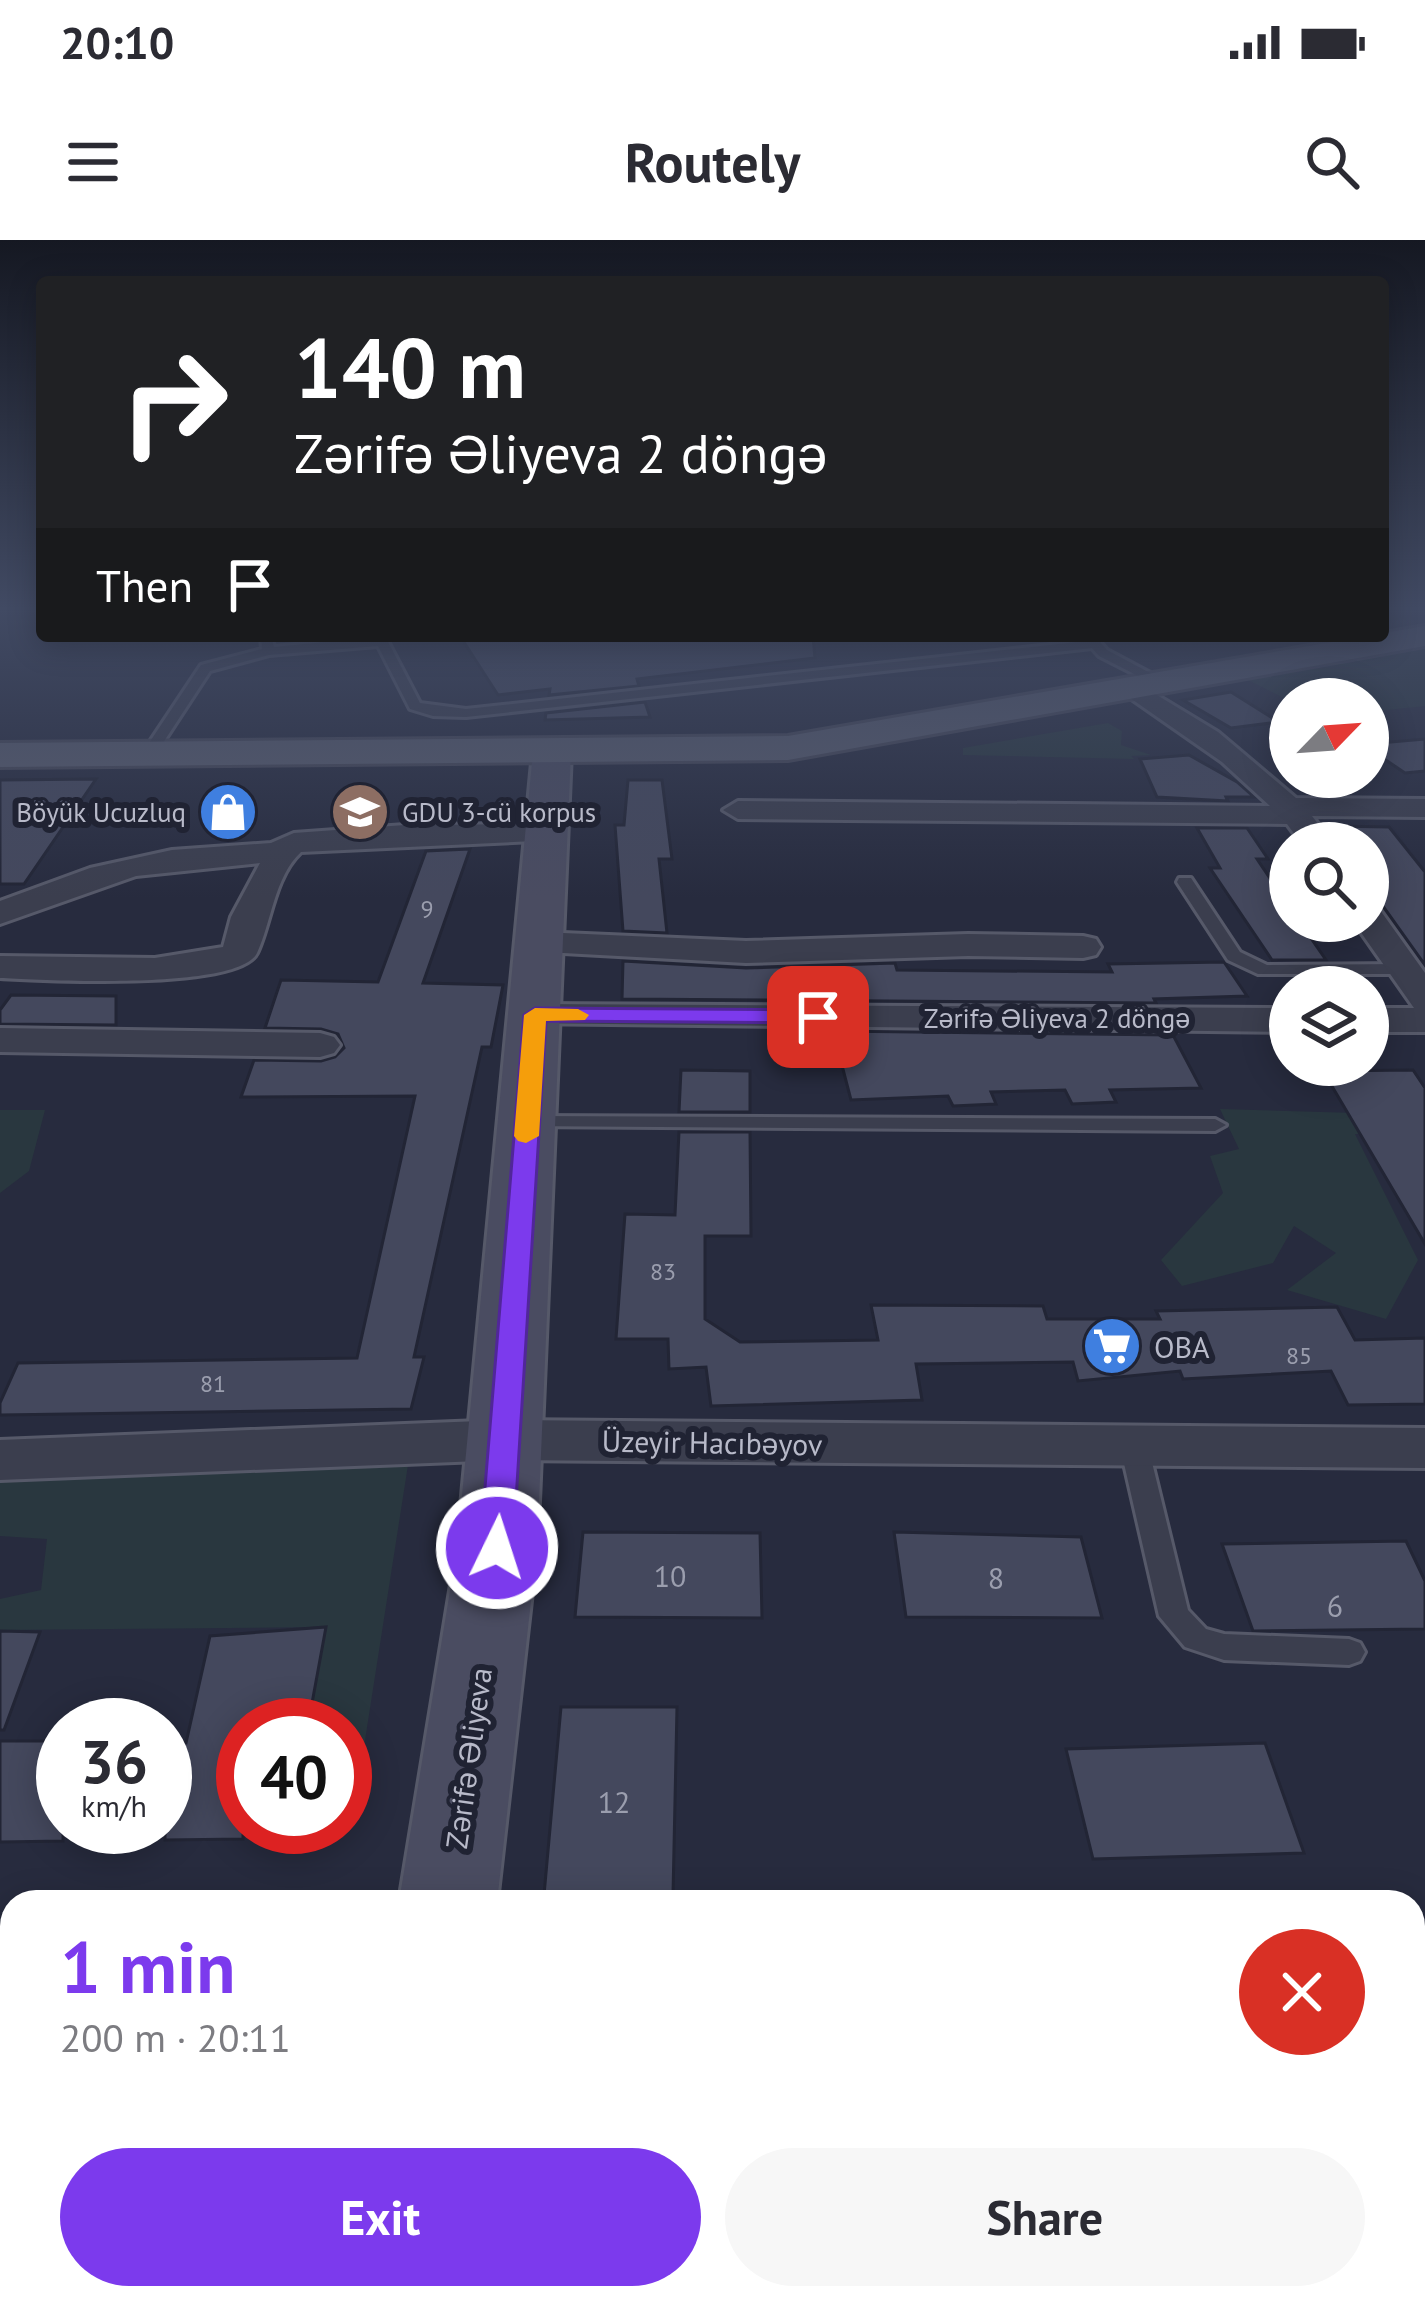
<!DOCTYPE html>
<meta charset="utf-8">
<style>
:root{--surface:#fff;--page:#f7f7f7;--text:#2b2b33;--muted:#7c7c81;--accent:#7c3aed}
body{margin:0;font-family:"PT Sans",sans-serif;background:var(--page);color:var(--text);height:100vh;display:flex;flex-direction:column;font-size:45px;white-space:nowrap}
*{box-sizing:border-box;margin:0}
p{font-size:39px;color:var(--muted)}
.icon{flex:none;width:66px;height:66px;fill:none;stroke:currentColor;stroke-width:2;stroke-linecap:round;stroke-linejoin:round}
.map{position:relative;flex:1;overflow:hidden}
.side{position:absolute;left:0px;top:1650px;width:1425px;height:420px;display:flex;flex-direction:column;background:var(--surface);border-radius:36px 36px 0 0;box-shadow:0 6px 30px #0003}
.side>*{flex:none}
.hud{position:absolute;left:36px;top:36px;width:1353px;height:366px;border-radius:12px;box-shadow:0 6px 30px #0003;background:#202124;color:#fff;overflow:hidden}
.needle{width:78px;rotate:65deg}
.controls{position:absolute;left:1269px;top:438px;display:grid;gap:24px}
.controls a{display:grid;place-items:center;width:120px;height:120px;border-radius:50%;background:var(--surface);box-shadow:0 6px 30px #0003;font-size:60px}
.speed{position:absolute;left:36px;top:1458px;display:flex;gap:24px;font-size:60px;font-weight:700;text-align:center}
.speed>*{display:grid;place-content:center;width:156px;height:156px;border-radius:50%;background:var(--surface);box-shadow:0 6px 30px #0003;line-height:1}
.speed small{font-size:30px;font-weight:400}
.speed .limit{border:18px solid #d22;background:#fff;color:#111}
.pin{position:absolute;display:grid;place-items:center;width:102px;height:102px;color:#fff;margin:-51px;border-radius:24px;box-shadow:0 6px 18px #0006}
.me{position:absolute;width:132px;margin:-66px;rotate:4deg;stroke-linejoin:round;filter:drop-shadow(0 0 9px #0008)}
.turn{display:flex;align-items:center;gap:42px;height:252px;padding:0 60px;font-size:54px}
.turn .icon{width:156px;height:156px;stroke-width:2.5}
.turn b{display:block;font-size:84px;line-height:102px}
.then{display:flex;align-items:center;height:114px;padding:0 60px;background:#0003;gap:24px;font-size:45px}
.round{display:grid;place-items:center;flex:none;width:126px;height:126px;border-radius:63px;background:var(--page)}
.summary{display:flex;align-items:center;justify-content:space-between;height:204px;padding:0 60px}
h1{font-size:72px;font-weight:600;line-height:90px;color:var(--accent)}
.button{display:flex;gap:24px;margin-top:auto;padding:24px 60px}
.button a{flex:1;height:138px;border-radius:72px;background:var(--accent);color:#fff;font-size:48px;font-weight:600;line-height:138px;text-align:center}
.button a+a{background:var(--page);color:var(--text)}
.status{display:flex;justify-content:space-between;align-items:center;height:84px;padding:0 60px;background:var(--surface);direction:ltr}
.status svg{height:33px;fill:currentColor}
header{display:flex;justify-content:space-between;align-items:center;height:156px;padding:0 60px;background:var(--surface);font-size:54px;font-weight:600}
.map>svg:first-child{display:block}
.green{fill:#29373f}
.building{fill:#44485d;stroke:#222535;stroke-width:3}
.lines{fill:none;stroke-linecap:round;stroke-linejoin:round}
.lane-casing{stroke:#565969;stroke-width:6}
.street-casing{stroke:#565969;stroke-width:6}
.secondary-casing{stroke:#565969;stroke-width:6}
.primary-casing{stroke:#454757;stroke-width:6}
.lane{fill:#3b3e4e;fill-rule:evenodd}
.street{fill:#3b3e4e;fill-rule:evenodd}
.secondary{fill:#4a4c61;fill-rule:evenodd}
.primary{fill:#595d6e;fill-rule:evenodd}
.route{fill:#7c3aed;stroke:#51269a;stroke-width:3}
.slow{fill:#f59e0b}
.labels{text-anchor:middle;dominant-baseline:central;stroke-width:12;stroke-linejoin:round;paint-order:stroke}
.number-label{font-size:24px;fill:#9b9eae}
.far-poi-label{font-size:27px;fill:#b8bac9;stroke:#202333;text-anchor:end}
.far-street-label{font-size:27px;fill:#b8bac9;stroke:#202333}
.poi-label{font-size:30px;fill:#b8bac9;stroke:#202333;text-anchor:start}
.street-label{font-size:30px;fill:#b8bac9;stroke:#202333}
.near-number-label{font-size:30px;fill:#9b9eae}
</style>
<div class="status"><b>20:10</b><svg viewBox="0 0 49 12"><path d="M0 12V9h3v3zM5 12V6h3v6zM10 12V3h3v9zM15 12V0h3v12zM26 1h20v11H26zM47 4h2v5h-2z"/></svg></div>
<header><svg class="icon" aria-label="menu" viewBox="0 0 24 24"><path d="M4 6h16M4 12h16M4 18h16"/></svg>Routely<svg class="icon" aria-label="search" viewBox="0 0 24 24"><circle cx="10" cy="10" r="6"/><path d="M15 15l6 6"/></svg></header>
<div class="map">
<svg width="1425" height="2070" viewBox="0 0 1425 2070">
<rect width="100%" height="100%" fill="#272b3e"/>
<path class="green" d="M1425,402v64l-57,6v-13l-78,2 -54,-27z
M1108,483l14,8 -1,14 30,10 -20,1 3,3 -171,-4v-7z
M1220,869l205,6v20l-70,-1 63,126 -32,59 -99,-29 49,-37 -42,-27 -21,37 -91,23 -21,-26 62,-67 -13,-37 29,-7z
M0,870h45l-16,61 -29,22z
M408,1225l-57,365 -63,9 2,-12h55v-102h-37l18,-98 -326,3v-31l41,-9 6,-51 -47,-3v-68z"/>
<path class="building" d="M460,396h353l2,22 -178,21 2,7 -90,9 1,-6 -52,6z
M1231,452l48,30 -48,6 -48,-28z
M645,462l5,15 -105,3 1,-7z
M1425,499v32l-20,2 -37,-25v-4z
M1189,515l48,27 17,15h-28l2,4 -71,-4 -17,-38z
M96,539l-72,105h-24v-104z
M628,540h34l10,79h-13l8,74 -44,-2 -8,-106h9z
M1328,586l61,1 36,45v93l-57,-80v-42h-29z
M1197,588h50l21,31h-11l33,49v13h9l27,39h-54l-62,-92h10z
M470,609l-47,134 80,2 -12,62h-9l-68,310h10l-13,52 -411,6v-12l18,-40 339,-5 58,-262 -174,1 13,-37 67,1 14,-4 9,-9 -6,-14 -17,-5 -56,-1 16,-48 97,2 48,-131z
M623,721l123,7 149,-5 2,7 215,2 -4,-8 116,-2 23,34 -93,3 2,4 -534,-4z
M11,755l105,1v29l-116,-1v-14z
M833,791l340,4 28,53 -91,2 6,12 -44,2 -7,-14 -74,2 5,12 -43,2 -5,-10 -97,4z
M681,830l69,1v41h-71z
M1413,830l12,18v156l-102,-173z
M679,892h71l1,104h-46v83l35,23 138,-2 -7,-35 172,1 4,13h113l-4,-8 181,-4 18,33 70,-2v66l-77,1 -17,-34 -148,8 -3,-8 -102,10 -5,-19 -157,2 6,36 -211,6 -5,-39 -37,2 -1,-30h-52l9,-125 50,1z
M583,1292l177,1 2,85 -187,-1z
M894,1292l187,5 21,81 -196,-1z
M1406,1301l19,40v48l-172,2 -31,-87z
M326,1387l-18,98h-65v114l-78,1v-98l21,1 24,-107z
M0,1391l40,1 -36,98h-4z
M561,1467h116l-4,188h-129z
M0,1501h63v100l-63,1z
M1265,1503l39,110 -211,6 -27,-110z"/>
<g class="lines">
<defs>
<path id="lane" d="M261,396h10l3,11 111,-11 35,67 46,6 620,-68 -4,-5h13l12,14 60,32 -11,3 -57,-29 -7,-8 -626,69 -33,-1 -23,-7 -32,-63 -109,9 -59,16 -57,87h-10l-2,-3 60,-90 61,-16z
M1179,638h12l49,74 27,13 137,-1 9,5 -9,5h-146l-30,-14 -51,-78z
M528,876l687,3 11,6 -11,6 -694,-5 -4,-4z
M1134,1196l10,3 4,7 40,164 18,19 18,5 125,5 11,4 5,9 -5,9 -11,4 -125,-5 -39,-13 -26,-31 -39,-170 4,-7z
M0,1753h12v38h-12z"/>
<path id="street" d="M1132,440l86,52 78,66 129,1v18l-113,-1 21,27h-32l-14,-19 -549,-5 -15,-9 15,-9 532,5 -48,-44 -99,-69 -4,-5 4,-5z
M544,584l16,9 -5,7 -254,12c-27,25 -30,72 -44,101 -18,38 -217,27 -257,25v-22l155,2 68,-11 8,-30 29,-54 -124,13 -136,48v-23l90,-33 82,-18 99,-7 23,-10 111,-8z
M1368,667l12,3 45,63v59h-57v-24h46l-61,-87h15z
M540,692l206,9 222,-7 115,2 13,3 5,8 -5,8 -13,3 -115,-2 -222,7 -219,-12 -5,-8 5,-8z
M535,764l755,4v24l-769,-9 -5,-8 5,-8z
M0,788l320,5 14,4 6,8 -6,8 -14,4 -320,-5z
M505,1180l920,8v40l-920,-8 -505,20v-40z"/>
<path id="secondary" d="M552,500l14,4 5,8 -34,796 -40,354h-98l58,-354 76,-796 5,-8z
M333,2058h118v12h-120z"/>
<path id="primary" d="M1425,386v20l-637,114 -788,7v-24l788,-7z"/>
</defs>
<use href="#lane" class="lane-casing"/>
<use href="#street" class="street-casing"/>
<use href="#secondary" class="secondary-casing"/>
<use href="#primary" class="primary-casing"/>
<use href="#lane" class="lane"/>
<use href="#street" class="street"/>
<use href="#secondary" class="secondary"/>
<use href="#primary" class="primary"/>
</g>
<linearGradient id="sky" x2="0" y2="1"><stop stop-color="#151822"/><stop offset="0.56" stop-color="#414a63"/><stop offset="1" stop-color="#414a63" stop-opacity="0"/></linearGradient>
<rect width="1425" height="658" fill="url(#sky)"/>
<path class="route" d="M535,768l283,2 11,7 -11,6 -272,-2 -33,527 -4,9 -12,4 -12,-4 -5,-9 44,-533z"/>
<path class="slow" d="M578,769l11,6 -4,5 -39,1 -7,115 -13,7 -8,-2 -4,-5 10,-121 11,-7z"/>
<defs>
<symbol id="shop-disc" viewBox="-11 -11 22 22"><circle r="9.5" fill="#3f7fe0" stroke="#202333"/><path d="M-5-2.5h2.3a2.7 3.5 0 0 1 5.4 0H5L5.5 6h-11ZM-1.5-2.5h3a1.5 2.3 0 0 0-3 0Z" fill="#fff"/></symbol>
<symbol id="university-disc" viewBox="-11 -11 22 22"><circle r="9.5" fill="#8d6e63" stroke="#202333"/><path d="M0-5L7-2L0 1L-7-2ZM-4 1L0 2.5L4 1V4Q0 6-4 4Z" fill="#fff"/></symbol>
<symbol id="supermarket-disc" viewBox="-11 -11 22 22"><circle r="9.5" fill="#3f7fe0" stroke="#202333"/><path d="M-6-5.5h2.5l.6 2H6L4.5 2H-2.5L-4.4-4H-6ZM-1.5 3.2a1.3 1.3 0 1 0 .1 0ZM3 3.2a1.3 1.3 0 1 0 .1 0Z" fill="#fff"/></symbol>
</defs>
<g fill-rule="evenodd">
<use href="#shop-disc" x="195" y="539" width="66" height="66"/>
<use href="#university-disc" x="327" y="539" width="66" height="66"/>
<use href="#supermarket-disc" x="1079" y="1073" width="66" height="66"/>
</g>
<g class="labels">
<g class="number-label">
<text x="427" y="668">9</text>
<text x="663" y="1031">83</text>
<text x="1299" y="1115">85</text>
<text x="213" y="1143">81</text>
</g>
<g class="far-poi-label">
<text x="186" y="572">Böyük Ucuzluq</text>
<text x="402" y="572" text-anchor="start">GDU 3-cü korpus</text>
</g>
<g class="far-street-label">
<text x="1057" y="778">Zərifə Əliyeva 2 döngə</text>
</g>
<g class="poi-label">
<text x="1154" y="1106">OBA</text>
</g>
<g class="street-label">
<text transform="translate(712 1202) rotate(1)">Üzeyir Hacıbəyov</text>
<text transform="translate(468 1518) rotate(-82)">Zərifə Əliyeva</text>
</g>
<g class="near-number-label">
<text x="670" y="1335">10</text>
<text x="996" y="1337">8</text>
<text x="1335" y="1365">6</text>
<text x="614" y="1561">12</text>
</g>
</g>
</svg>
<div class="controls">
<a><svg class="needle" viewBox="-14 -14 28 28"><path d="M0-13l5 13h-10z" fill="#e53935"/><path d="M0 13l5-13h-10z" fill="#7c7c81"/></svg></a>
<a><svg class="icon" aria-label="search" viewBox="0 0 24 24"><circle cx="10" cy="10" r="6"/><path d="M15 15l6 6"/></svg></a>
<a><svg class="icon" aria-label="layers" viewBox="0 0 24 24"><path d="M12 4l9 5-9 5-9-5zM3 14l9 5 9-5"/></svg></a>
</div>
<div class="speed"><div>36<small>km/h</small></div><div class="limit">40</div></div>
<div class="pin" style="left:818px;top:777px;background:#d93025"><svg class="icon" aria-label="arrive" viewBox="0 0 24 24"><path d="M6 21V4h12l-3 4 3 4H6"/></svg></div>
<svg class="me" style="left:497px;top:1308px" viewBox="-20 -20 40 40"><circle r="17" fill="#7c3aed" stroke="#fff" stroke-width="3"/><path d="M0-11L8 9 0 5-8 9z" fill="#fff"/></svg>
<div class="hud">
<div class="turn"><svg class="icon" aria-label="right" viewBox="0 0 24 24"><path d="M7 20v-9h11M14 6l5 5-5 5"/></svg><div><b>140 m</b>Zərifə Əliyeva 2 döngə</div></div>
<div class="then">Then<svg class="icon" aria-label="arrive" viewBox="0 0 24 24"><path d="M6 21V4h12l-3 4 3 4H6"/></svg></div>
</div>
<section class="side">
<div class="summary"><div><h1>1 min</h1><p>200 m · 20:11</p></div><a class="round" style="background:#d93025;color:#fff"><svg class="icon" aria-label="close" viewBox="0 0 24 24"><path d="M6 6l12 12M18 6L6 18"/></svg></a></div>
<div class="button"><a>Exit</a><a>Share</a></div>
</section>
</div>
